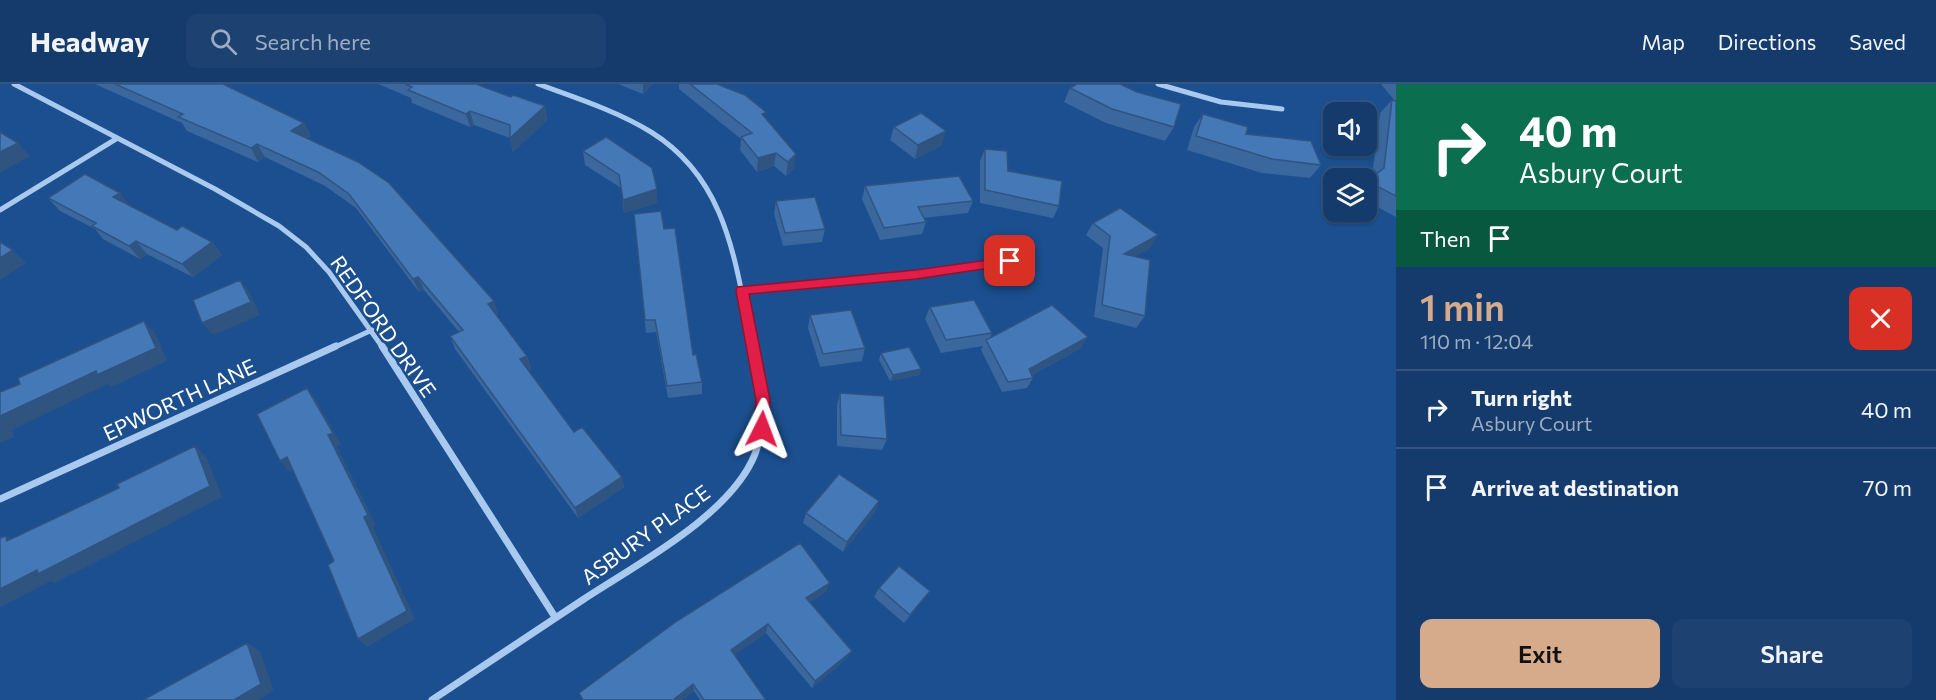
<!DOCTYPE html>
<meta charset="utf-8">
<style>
:root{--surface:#143b6b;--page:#1d4271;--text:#f1f3f6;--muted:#9dadc1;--line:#33557e;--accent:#d6ab8b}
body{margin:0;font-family:Commissioner,sans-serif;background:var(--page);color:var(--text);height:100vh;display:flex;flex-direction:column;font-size:22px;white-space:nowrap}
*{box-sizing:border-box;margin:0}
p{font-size:20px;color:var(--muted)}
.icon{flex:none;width:33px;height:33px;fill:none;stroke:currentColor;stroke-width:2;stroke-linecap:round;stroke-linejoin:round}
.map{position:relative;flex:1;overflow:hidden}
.panel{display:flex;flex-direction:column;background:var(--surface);width:540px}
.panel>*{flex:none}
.guide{background:#0b6e4f;color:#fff;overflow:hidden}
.controls{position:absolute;left:1323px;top:18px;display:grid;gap:12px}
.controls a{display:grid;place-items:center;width:54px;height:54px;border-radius:12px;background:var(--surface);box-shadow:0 2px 4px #0004,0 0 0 2px var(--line);font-size:30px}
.pin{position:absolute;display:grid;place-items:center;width:51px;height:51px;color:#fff;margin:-26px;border-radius:12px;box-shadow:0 3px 9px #0006}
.me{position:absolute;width:66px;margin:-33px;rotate:3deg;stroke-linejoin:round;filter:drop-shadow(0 0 4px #0008)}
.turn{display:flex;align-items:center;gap:21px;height:126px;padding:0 24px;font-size:27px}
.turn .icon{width:78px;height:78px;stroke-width:2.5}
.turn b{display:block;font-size:42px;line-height:51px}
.then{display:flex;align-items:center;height:57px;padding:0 24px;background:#0003;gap:12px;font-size:22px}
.round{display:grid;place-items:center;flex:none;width:63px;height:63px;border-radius:12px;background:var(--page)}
.summary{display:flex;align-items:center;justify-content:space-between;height:102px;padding:0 24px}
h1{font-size:36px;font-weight:600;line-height:45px;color:var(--accent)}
.cta{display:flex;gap:12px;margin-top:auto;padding:12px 24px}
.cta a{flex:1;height:69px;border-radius:12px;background:var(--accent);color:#111;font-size:24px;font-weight:600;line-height:69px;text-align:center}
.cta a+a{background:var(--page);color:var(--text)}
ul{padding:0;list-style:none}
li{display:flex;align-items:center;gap:18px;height:78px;padding:0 24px;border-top:2px solid var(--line)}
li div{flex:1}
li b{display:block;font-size:22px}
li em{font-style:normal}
header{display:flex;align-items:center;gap:36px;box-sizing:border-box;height:84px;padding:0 30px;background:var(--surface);border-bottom:2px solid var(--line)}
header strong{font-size:28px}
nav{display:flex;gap:33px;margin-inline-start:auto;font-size:21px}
.search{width:420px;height:54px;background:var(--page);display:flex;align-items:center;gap:15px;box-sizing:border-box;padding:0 21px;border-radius:12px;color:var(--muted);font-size:22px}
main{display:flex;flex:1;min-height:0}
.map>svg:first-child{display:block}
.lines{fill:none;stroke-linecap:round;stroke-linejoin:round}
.street-far1{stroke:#a9c9ee;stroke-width:5}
.street{stroke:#a9c9ee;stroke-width:7}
.wall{fill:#3a679d}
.shaded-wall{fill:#305480}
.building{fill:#4478b7;stroke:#305480;stroke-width:1.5}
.route{fill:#e11d48;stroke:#92132f;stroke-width:1.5}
.labels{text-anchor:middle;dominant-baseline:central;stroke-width:5;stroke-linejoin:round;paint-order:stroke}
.street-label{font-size:21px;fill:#fff;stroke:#1b4f8f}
</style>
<header>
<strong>Headway</strong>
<div class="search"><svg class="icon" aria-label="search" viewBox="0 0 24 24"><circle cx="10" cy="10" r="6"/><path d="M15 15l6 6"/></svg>Search here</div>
<nav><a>Map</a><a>Directions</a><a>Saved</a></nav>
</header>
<main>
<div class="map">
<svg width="1396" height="616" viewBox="0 0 1396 616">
<rect width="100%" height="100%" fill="#1b4f8f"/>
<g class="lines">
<path class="street-far1" d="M14,0l201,105 64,37 27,21 23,25 54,76
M538,0c38,14 79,27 113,48 79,49 84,134 102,216
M1158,0l63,18 61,7
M0,126l116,-71
M742,207l174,-17 94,-13
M333,264l39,-18"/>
<path class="street" d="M382,262l173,271
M0,415l336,-153
M432,616c51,-34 101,-67 152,-101 53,-35 147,-84 171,-145 14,-36 6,-72 -2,-108"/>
</g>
<path class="wall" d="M95,0h128l81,39 7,13 -4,3 191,175 -2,1 31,41 4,12 -4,2 47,62 48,45 2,10 -46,31 -123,-169 -5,-13 9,-4 -35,-42 -5,2 -63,-84 -31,-22 -60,-29 -7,5 -71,-31 -5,-8z
M378,0h98l35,13 34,9 2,14 -34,32 -3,-14 -36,-13 -4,2 -58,-24 -1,-5z
M618,0h35l-10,10z
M679,0h38l49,34 28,50 -8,8 -12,-10 -17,6 -17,-22 1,-11 -62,-50z
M1381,0h15v133l-30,-16v-20l6,-4 8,-64 12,-13h2z
M1070,4l104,39 -9,14 -59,-18 -42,-21z
M1203,30l43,20 75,31 -11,13 -48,-5 -75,-23 7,-23z
M894,43l48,18 -27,14 -25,-19z
M985,65l23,22 51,35 -6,12 -73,-15v-42z
M583,67l74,38v14l-33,10 -3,-25 -36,-23z
M865,102l108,15 -5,12 -45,5 3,4 -4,12 -42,6 -18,-41z
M48,114l83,8 46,24 35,12 10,13 -29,22 -46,-23 -7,5 -37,-20 -8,-10 -35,-18z
M776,117l49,28 -3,13 -39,4 -9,-32z
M634,130l30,15 29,126 9,27v12l-34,4 -12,-66 -10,1z
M1093,139l57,25 -16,9 11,59 -9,12 -42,-11 9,-69 -17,-13z
M930,223l62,26 -2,5 91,10 -49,27 1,3 -6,10 -25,4 -21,-42 2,-4 -42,7 -16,-34z
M810,231l55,33 -3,13 -42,6 -12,-39z
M881,269l40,16 -2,6 -29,6 -11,-21z
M840,309l47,46 -5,11 -45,-4v-41z
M879,417l-4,11 -32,40 -40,-29 3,-10z
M879,504l51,3 -26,32 -30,-26z
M826,508l-17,10 43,49 -5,7 -35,30 -46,-55 -32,22 32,45h-66l-6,-9 -12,9h-99l-4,-7z"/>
<path class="shaded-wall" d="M643,0h10l-10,10z
M545,22l2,14 -34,32 -3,-14z
M470,27l4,14 -4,2 -4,-13z
M304,39l7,13 -14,9 -6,-14z
M946,47l-4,14 -27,14 3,-14z
M18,59l12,13 -30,17v-21z
M257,60l8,13 -7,5 -7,-14z
M776,69l-2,13 -17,6 1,-14z
M796,70l-2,14 -8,8 2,-14z
M657,105v14l-33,10 -1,-13z
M120,109l11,13 -18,-9z
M1158,151l-8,13 -33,19 7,-13z
M136,157l11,13 -7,5 -11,-13z
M212,158l10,13 -29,22 -11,-13z
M13,166l13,13 -26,17v-22z
M418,193l6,13 -5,2 -6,-13z
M240,196l10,13 10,22 -47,20 -11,-12z
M494,217l4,13 -5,3 -5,-13z
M144,237l12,13 11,27 -56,26 -3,-3 -96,46 2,7 -14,6v-27z
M1088,253l-7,11 -59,32 7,-11z
M527,272l4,12 -8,4 -3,-13z
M921,285l-2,6 -29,6 3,-6z
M307,304l9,12 25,44 -4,3 39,78 -3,2 42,92 -48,28 -9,-8 6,-122z
M195,362l12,12 15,39 -167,86 -4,-2 -51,26v-18l37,-19z
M287,373l9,11 -6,4 -10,-11z
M622,393l2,10 -46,31 -3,-10z
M879,417l-4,11 -32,40 4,-10z
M6,452l17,9 -16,-4z
M830,499l-4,9 -23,15 3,-9z
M768,540l-2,9 -36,25 1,-8z
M247,559l13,8 14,40 -16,9h-24z
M852,567l-5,7 -35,30 3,-7z
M693,600l1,7 -12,9h-9z"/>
<path class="building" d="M115,0h108l81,39 -13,8 67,31 31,21 105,118 -6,3 39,52 -7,3 54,73 8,-5 40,50 -47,31 -125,-172 13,-6 -45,-53 -5,2 -64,-85 -31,-22 -61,-28 -6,4 -73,-31 5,-3z
M405,0h71l35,13 2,-2 32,11 -35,32v-13l-40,-14 -4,3 -58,-24 4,-3z
M690,0h27l28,11 21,17 -4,2 34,40 -8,8 -12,-9 -18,5 -17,-21 11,-4z
M1077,0h43l17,8 44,12 -7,23 -62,-18 -42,-21z
M1392,16l4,1v95l-29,-15 17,-13z
M921,29l25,18 -28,14 -24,-18z
M1203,30l45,13 -2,7 65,7 10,24 -49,-6 -76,-23z
M0,48l18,11 -18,9z
M606,53l46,31 5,21 -34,11 -4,-25 -36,-24z
M985,65l22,2 1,20 54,10 -3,25 -74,-16z
M85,90l35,19 -7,4 64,33 5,-4 30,16 -30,22 -46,-23 -7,5 -37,-20 4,-3 -48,-25z
M959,92l14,25 -55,6 8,15 -42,6 -19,-42z
M815,113l10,32 -40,4 -9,-32z
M1120,124l38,27 -34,19 26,6 -5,56 -43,-11 8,-69 -17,-13z
M661,127l3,18 11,-1 18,127 3,-1 6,28 -35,4 -12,-66h-10l-11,-106z
M0,158l13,8 -13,8z
M240,196l11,22 -49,21 -9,-23z
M974,216l18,33 -46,7 -16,-33z
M1052,221l36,32 -59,32 4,9 -25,4 -22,-42z
M851,226l14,38 -42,6 -13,-39z
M144,237l12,27 -59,27 -1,-4 -96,45v-24l20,-8 -2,-6z
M909,263l12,22 -28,6 -12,-22z
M307,304l26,45 -5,2 40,80 -4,2 43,94 -49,28 -30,-74 6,-4 -47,-104 -7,4 -23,-47z
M840,309l44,3 3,43 -46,-4z
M195,362l15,40 -172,88 -1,-4 -37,19v-51l6,-2 1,5 112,-53 -2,-4z
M839,390l40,27 -32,41 -41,-29z
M800,459l30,40 -24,15 46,53 -37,30 -47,-57 -37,26 35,50h-62l-11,-16 -20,16h-90l-4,-7 98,-72z
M899,482l31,25 -20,24 -31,-27z
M247,559l14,41 -27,16h-91z"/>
<path class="route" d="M1010,173l6,4 -6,4 -94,14 -167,15 21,106 -1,29 -2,4h-10l-3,-4 2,-29 -20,-109 1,-4 179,-17z"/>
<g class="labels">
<g class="street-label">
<text transform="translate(384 242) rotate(55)">REDFORD DRIVE</text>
<text transform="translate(179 315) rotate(-25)">EPWORTH LANE</text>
<text transform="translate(645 450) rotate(-36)">ASBURY PLACE</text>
</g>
</g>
</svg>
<div class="controls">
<a><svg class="icon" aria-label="sound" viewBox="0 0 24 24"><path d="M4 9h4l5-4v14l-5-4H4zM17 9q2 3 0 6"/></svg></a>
<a><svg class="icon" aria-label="layers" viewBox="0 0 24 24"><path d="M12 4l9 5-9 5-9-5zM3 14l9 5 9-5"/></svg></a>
</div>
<div class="pin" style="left:1010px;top:177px;background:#d93025"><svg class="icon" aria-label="arrive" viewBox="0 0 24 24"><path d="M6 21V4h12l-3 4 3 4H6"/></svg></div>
<svg class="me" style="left:762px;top:345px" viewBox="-20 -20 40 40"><path d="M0-17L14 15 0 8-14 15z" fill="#e11d48" stroke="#fff" stroke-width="4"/></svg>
</div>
<section class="panel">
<div class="guide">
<div class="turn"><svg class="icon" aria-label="right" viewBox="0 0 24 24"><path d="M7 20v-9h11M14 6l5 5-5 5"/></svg><div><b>40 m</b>Asbury Court</div></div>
<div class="then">Then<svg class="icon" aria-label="arrive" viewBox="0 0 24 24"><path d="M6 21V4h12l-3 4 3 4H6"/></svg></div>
</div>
<div class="summary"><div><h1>1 min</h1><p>110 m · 12:04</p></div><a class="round" style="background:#d93025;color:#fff"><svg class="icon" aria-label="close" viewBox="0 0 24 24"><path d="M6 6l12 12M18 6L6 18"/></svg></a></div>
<ul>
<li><svg class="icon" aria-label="right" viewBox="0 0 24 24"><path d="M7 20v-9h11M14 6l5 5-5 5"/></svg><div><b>Turn right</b><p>Asbury Court</p></div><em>40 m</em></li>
<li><svg class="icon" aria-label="arrive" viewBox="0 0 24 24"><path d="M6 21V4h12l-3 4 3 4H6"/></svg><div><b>Arrive at destination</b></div><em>70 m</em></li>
</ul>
<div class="cta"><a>Exit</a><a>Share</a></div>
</section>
</main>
